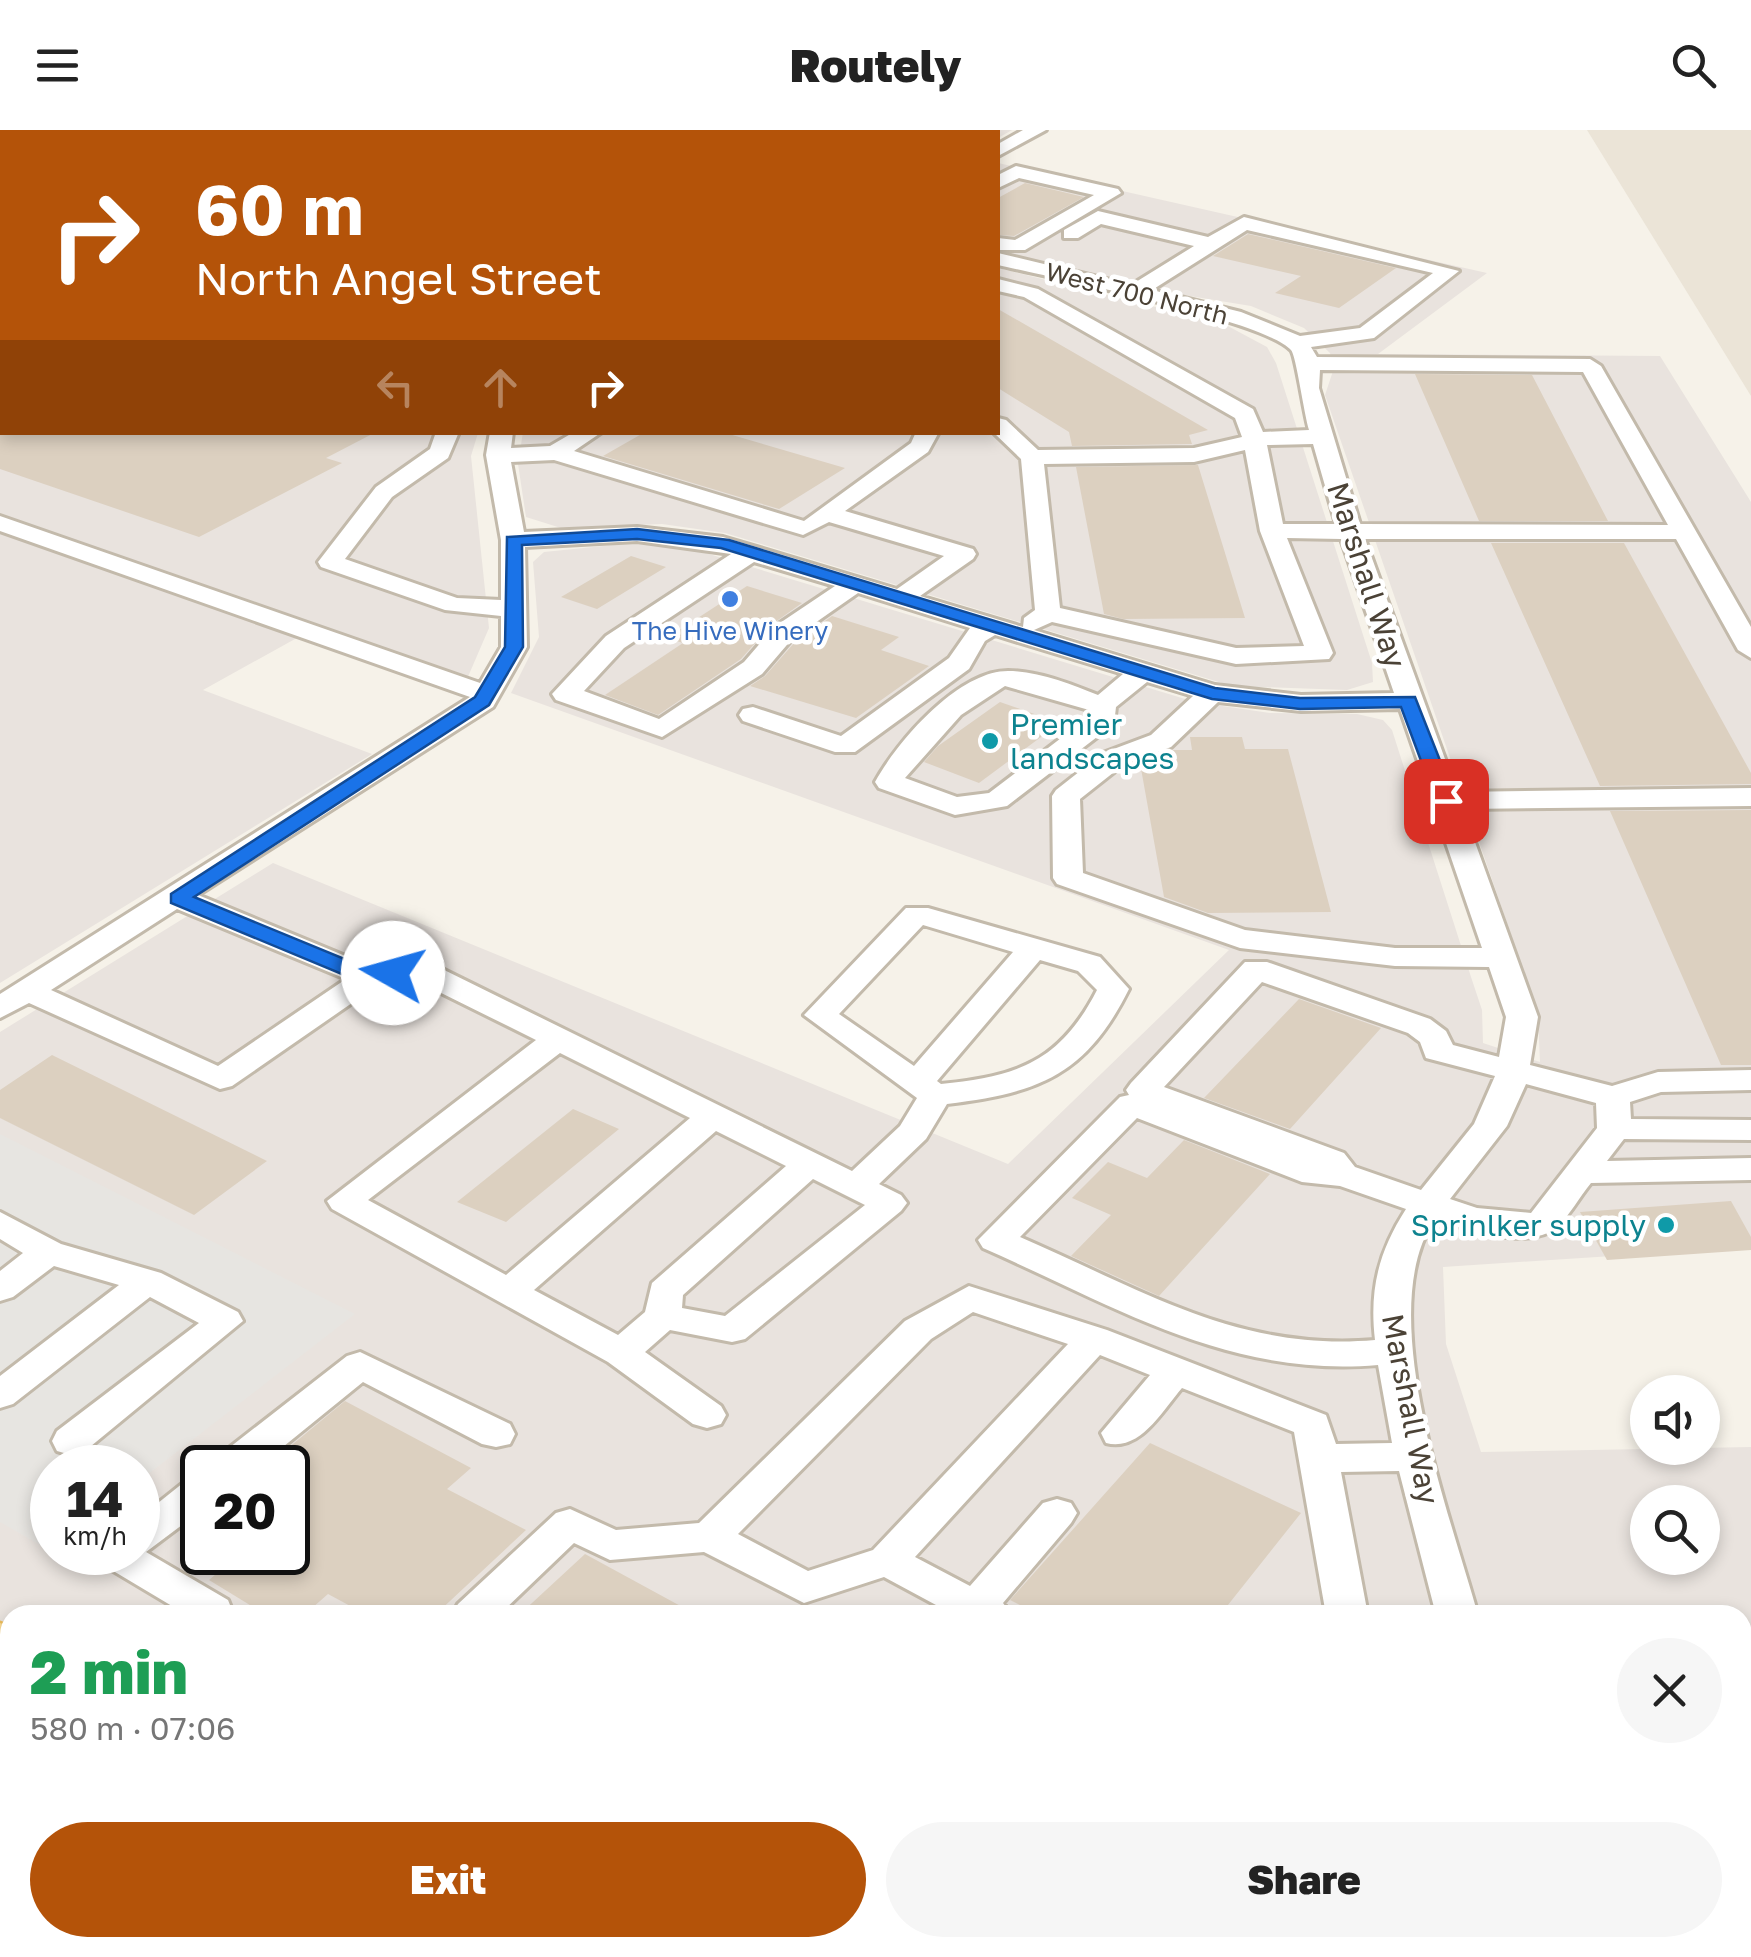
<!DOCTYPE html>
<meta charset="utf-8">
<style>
:root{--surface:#fff;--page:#f6f6f6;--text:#222;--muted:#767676;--accent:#b45309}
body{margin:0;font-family:"Golos Text",sans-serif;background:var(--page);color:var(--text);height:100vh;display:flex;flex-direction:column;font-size:38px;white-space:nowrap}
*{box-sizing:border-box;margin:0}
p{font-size:32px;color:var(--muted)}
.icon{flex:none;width:55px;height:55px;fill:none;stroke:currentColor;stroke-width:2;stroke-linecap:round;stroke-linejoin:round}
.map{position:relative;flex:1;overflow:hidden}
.sheet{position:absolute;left:0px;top:1475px;width:1752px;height:352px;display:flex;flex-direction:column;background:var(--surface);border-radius:30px 30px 0 0;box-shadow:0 5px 15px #0003}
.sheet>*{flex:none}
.banner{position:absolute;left:0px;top:0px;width:1000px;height:305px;box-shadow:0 5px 15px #0003;background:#b45309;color:#fff;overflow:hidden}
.controls{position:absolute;left:1630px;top:1245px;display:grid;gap:20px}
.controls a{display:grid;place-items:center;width:90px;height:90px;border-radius:50%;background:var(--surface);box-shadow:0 5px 15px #0003;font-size:50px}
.speed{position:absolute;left:30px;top:1315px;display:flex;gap:20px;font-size:50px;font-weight:700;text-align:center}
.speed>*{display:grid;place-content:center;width:130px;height:130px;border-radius:50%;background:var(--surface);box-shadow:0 5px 15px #0003;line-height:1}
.speed small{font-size:25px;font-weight:400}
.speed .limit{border:5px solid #111;border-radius:15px;background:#fff;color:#111}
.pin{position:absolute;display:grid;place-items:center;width:85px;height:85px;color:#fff;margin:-42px;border-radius:20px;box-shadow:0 5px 15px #0006}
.me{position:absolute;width:110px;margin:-55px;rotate:277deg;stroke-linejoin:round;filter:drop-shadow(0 0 8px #0008)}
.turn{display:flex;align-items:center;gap:35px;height:210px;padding:0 30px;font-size:45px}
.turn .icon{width:130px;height:130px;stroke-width:2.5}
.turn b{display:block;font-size:70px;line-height:85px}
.lanes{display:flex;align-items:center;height:95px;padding:0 30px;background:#0003;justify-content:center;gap:50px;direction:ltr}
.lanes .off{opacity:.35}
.round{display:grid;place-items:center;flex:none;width:105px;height:105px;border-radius:52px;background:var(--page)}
.headline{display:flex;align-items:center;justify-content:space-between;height:170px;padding:0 30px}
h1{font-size:60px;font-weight:800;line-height:75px;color:#1e9e55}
.primary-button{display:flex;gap:20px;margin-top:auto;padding:20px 30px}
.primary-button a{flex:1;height:115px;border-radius:60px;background:var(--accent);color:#fff;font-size:40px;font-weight:800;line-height:115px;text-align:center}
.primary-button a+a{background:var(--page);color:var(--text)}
header{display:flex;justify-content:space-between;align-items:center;height:130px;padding:0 30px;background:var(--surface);font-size:45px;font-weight:800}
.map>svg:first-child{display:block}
.residential{fill:#ebe4d7}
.industrial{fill:#e9e3de;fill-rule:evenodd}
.parking{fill:#e7e5e1}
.building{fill:#dcd0c0}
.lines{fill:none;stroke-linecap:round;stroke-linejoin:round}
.minor-casing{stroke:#c3baab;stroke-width:6}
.major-casing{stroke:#f0c05d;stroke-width:5}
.minor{fill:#fff;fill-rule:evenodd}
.major{fill:#ffdf99;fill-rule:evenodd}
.route{fill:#1a73e8;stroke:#114b97;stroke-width:2.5}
.shop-dot{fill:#3f7fe0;stroke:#fff;stroke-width:4}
.culture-dot{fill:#0f9aa8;stroke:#fff;stroke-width:4}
.labels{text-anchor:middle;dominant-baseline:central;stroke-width:9;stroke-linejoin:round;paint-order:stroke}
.far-street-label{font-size:25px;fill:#4b4236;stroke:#fff}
.far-shop-label{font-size:25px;fill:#366cbe;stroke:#fff}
.street-label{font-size:30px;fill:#4b4236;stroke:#fff}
.culture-label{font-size:30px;fill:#0d838f;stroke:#fff;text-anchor:start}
</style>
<header><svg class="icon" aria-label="menu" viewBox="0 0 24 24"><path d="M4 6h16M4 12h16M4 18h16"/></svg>Routely<svg class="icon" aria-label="search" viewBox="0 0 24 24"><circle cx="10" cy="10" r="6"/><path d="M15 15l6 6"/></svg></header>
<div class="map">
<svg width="1751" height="1827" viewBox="0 0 1751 1827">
<rect width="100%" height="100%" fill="#f6f2e9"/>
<path class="residential" d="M1587,0h164v266z"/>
<path class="industrial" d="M0,0h1012l-14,8v-6h-996v300l476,1 -7,23 18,172 -22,51 -163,-45 -101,56 169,64 -372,229z
M998,33l489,110 -109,81 282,2 91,146v745l-308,20 3,77 35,108 270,-5v510h-1751v-925l273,-169 735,301 221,-214 -718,-257 28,-56 -6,-75 11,-10 89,-9 53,4 509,155 75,11 87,1 26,6 9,10 79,247 11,33 1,33 57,19 -2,-47 -10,-31 -203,-589 9,-27 -4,-15 -26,-25 -53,-22 -104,-17 -149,-36zM52,1338h86v84h-86zM202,1338h86v84h-86zM1648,1372h54v56h-54zM10,1485h1732v333h-1732z
M998,138l226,56 43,23 9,16 96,300 1,19 -26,8 -115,-4 -507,-153 -63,-9 -101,4 -35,-11 -8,-53 5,-32h475z"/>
<path class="parking" d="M0,1004l355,180 -217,168v-14h-86l-3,82 -49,-28z"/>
<path class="building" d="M1025,53l59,14 -70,39 -16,-1v-37z
M1248,104l148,34 -57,40 -64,-15 26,-17 -88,-20z
M998,179l210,121 -19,5 3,9 -120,2 -3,-14 -71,-44z
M1415,244l117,1 76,146h-129z
M0,302h376l-50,26 16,5 -143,74 -199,-68z
M645,302h77l123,36 -66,41 -176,-53z
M1198,335l47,153 -122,1 -19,-5 -28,-147z
M1491,413h133l127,230v11l-151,2z
M631,426l35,11 -69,42 -36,-12z
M747,456l55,17 -31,22 -30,34 -83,56 -53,-20 78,-52 -16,-5z
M832,486l67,21 -18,13 48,16 -73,52 -106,-32 15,-10 30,-34z
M1000,572l60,21 -81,60 -55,-21 14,-16z
M1190,607h52l3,12h43l43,163 -123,1 -44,-16 -24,-134 32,-13h20z
M1751,680v255h-30l-111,-254z
M1299,869l82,29 -91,101 -86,-31z
M52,925l215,106 -73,54 -194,-97v-28z
M573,979l46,20 -113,93 -49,-20z
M1184,1010l86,34 -111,122 -88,-40 40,-41 -39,-17 36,-36 39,16z
M1731,1071l20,36v13l-144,10 -27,-48z
M345,1271l126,67 -24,21 79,41 -91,85h-68l-39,-21 -24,21h-38l-57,-35 33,-28h46v-84h-24z
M1150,1313l151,70 -81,102h-180l-30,-15z
M585,1424l112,61h-178z"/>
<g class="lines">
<defs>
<path id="minor" d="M158,0h27l1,2h-26z
M710,0h28l1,2h-27z
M930,0h29l1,2h-28z
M1023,0h23l-48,26v-12z
M1016,36l102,23 3,4 -96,57h-27v-12l17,2 79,-45 -75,-17 -21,10v-13z
M1098,81l110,26 36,-20 215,54 -85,67 -63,9 6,10 273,2 11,7 150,261v31l-13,-8 -62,-111h-311l92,253 294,-4v18l-288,3 75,208 -8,48 82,21 46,-14 93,-2v20l-90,2 -31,10 1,17 120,1v20l-127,-1 -17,22 144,-3v22l-160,3c-11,13 -21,32 -34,44 -28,24 -91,2 -122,-8 -63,91 15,295 43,396h-42l-37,-144 -58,1 27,143h-42l-32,-183 -112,-44c-20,23 -42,64 -76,55l-5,-10 49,-58 -50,-20 -185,202 55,29 73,-83 14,-4 14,4 6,10 -6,10 -68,80 9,12h-65l2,-3 -65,-35 -80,26 -100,-51 -94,8 -36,-17 -75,72h-47l6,-11 98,-91 14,-4 46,21 83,-7 206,-202 64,-35 138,44 219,85 10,29 56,-1 -14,-78c-149,13 -263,-59 -395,-117l-5,-8 142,-143 9,-2 -3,-5 5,-7 114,-121h22l163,57 16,12 7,14 46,12 7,-40 -17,-50 -94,-1 -155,-18 -183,-64 -4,-6 -1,-82 4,-6 47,-37 48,-18 42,-39 -46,-14 -31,25 -2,17 -107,82 -52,9 -76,-27 -4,-6c22,-40 83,-111 133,-111 30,0 62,13 90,24l25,-21 -128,-39 -10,6 -16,28 -114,83h-20l-92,-31 -4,-6 4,-6 10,-2 88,29 108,-78 21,-30 -112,-35 -66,46 -30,35 -100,63 -106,-37 -4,-6 54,-58 125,-82 -94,-13 -112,6 2,100 -34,60 -295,188 174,72 45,-7 11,2 424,209 48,-45 17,-28 -113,-83 102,-107h22l172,49 29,32c-43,86 -90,104 -182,115l-21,35 -47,45 22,11 6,8 -6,8 -156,128 -13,3 -62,-12 -25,22 76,54 5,9 -5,9 -14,4 -14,-4 -85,-62 -276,-153 -5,-8 209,-161 -123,-61 -35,6 -146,101 -12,3 -191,-86 -29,15v-24l470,-297 -470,-166v-15l480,167 21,-36v-31l-56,-6 -124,-43 -3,-5 58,-75 54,-38 6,-17h23l-11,26 -56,39 -47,62 112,39 44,2v-60l-15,-85 4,-23h23l-2,16 39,-2 24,-14h28l-28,19 230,70 107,-78 5,-11h23l-11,20 -83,59 128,38 3,5 -3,5 -53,37 103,31 1,-9 11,-8 -14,-151 -28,-27h5v-14l8,2 32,30 156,-2 48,-11 -7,-19 -211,-121 -26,-6v-12l40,10 215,120 10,23 46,-2c-5,-16 -13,-75 -18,-80 -27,-30 -243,-73 -293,-85v-12l133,32 63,-39 -93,-22 -23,14h-14v-8zM1247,100l186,43 -73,55 -60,8 -59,-24 -89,-22zM1320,240l263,2 85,153 -308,-1 -41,-136zM1313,314l23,80h-53l-16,-79zM1245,320l15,81 44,115 -68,2 -176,-40 -16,-144 150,-2zM554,330l249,75 26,-13 115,34 -47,33 -174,-52 -86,-10 -113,5 -13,-70zM1287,408l54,1 53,154 -93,2 -86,-10 -181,-55 18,-8 184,42 93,-5 4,-6zM754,432l81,24 -61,41 -30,35 -85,57 -75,-28 40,-43zM1005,556l84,24 1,6 -101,77 -32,4 -52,-19 56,-63zM1218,572l83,9 99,-2 82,239h-87l-150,-18 -162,-57 -3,-74 43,-34 48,-18zM177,779l169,70 -128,87 -167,-76zM923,795l90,27 -99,114 -75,-52zM1040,830l38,11 19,19c-37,72 -79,86 -156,94l-4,-3zM1262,852l146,51 12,9 6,16 69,18 -21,48 -53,66 -66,-23 -11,-14 -180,-66zM560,923l130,65 -184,157 -138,-75zM1526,954l70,19 1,25 -66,85 -54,-5 -27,-9 57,-73zM1137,988l165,64 38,4 66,23c-27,42 -37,80 -31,131 -137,12 -234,-51 -355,-103zM716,1001l70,35 -134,117 -7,29 -27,23 -84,-45zM813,1049l52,26 -140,111 -43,-8 1,-13zM973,1182l95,32 -195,206 -65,21 -70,-37 193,-195z
M0,102l2,1v12l-2,-1z
M0,1082l61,32 100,29 77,39 5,9 -158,130 -14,4 -14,-4 -5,-10 5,-10 142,-108 -49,-26 -137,107 -13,4v-32l119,-91 -65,-19 -41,31 -13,4v-30l23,-18 -23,-14z
M360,1222l150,72 5,10 -5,10 -14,3 -14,-3 -119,-62 -106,86h-46l5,-10 131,-102z
M202,1345v35l-56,42 82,48 6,15h-47l-82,-49 -6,-11 39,-3v-33l50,-40z
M1742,1653h9v36h-9z
M10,1673v41l-10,3v-41z
M221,1818h52l-4,9h-52z
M809,1818h58l4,9h-58z
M1419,1818h46l-2,9h-46z
M1518,1818h46l2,9h-46z
M1679,1818h46l3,9h-46z"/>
<path id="major" d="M0,1493l10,4v42l-10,-4z
M456,1818h67l5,9h-67z"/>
</defs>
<use href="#minor" class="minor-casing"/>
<use href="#major" class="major-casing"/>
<use href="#minor" class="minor"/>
<use href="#major" class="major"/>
</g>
<path class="route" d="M637,399l92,11 486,148 85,10 115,-1 41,104 -10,6 -10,-6 -35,-94 -101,2 -88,-10 -491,-151 -84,-9 -115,6 1,102 -34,58 -295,192 177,73 30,-1v9l-40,4 -190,-79v-9l304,-197 30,-50 2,-110z"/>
<circle class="shop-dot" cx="730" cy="469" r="10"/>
<g class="culture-dot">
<circle cx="990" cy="611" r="10"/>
<circle cx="1666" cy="1095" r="10"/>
</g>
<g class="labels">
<g class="far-street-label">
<text transform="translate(1137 163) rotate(14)">West 700 North</text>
</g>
<g class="far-shop-label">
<text x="730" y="500">The Hive Winery</text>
</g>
<g class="street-label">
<text transform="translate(1367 445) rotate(72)">Marshall Way</text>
<text transform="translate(1411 1279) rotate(79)">Marshall Way</text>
</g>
<g class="culture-label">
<text x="1010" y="594">Premier<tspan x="1010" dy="34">landscapes</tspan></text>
<text x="1646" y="1095" text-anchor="end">Sprinlker supply</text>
</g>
</g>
</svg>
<div class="controls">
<a><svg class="icon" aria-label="sound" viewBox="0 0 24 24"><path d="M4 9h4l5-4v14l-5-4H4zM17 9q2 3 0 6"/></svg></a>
<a><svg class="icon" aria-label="search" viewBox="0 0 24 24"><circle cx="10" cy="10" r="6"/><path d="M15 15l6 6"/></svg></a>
</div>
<div class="speed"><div>14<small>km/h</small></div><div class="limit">20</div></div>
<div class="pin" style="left:1446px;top:671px;background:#d93025"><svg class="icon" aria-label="arrive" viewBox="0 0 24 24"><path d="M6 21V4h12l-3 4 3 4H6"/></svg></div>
<svg class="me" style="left:393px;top:843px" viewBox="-20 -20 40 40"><circle r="19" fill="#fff"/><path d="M0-13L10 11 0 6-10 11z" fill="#1a73e8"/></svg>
<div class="banner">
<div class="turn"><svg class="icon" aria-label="right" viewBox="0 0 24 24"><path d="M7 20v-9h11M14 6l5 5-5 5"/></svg><div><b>60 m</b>North Angel Street</div></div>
<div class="lanes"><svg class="icon off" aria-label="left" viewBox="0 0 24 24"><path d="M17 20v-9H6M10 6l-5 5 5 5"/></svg><svg class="icon off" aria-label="ahead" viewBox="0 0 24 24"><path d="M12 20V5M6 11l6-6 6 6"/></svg><svg class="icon" aria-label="right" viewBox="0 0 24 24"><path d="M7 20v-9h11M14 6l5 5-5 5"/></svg></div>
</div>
<section class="sheet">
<div class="headline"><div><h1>2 min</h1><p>580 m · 07:06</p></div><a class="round"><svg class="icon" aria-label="close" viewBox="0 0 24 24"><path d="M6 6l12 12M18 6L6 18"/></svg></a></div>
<div class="primary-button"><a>Exit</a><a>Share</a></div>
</section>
</div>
